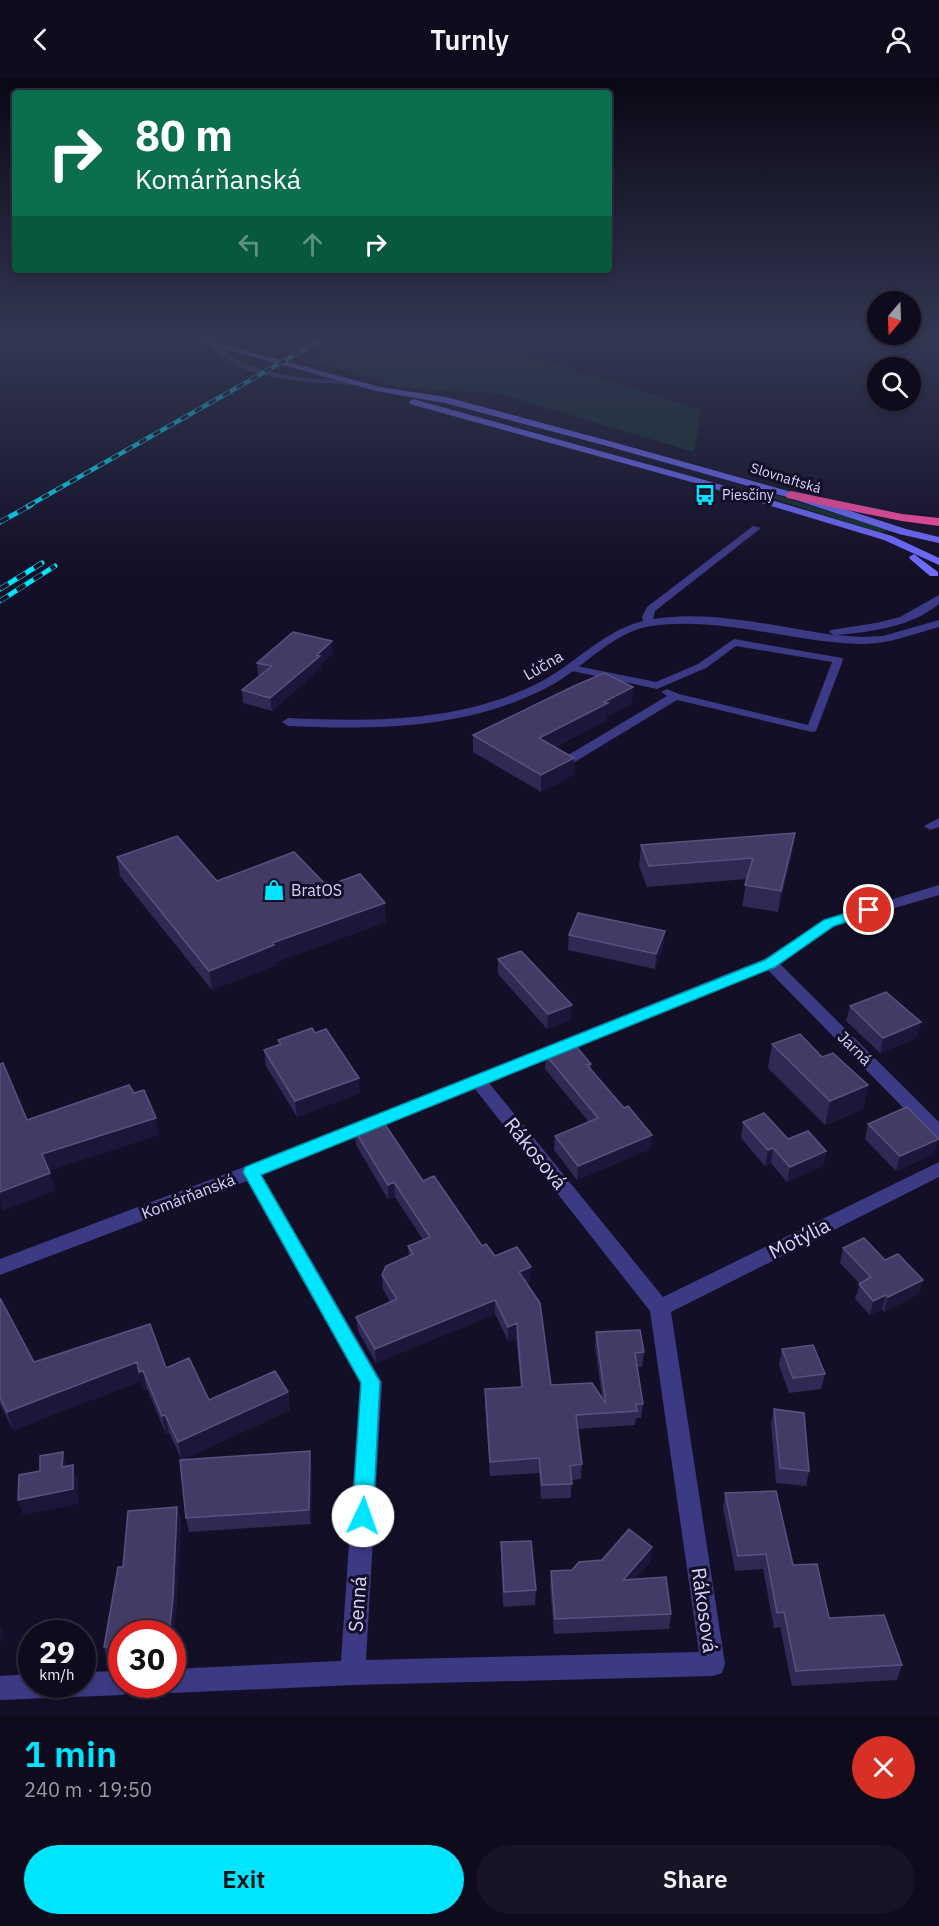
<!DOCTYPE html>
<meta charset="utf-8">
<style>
:root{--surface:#0e0b1c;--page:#171425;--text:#f1f3f6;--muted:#9b9ba3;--line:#2e2b3b;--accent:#00e5ff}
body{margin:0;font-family:"IBM Plex Sans",sans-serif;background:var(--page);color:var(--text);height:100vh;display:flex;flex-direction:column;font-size:22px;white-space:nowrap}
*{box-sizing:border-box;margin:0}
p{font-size:20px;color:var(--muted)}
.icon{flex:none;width:33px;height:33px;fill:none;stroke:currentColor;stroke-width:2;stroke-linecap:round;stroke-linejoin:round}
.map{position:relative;height:1638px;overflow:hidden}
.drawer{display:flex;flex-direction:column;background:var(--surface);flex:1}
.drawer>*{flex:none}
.banner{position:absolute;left:12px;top:12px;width:600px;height:183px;border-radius:6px;box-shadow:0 3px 9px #0003,0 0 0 2px var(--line);background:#0b6e4f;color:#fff;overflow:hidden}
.needle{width:39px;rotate:199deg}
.controls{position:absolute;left:867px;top:213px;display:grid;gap:12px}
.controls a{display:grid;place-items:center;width:54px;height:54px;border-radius:50%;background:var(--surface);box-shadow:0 3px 9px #0003,0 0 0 2px var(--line);font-size:30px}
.speed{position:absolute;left:18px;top:1542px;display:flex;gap:12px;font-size:30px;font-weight:700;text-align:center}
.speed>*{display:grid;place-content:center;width:78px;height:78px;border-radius:50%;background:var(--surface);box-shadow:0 3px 9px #0003,0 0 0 2px var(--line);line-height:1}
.speed small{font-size:15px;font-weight:400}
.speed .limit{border:9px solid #d22;background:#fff;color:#111}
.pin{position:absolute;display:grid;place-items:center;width:51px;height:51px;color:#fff;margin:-26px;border:3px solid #fff;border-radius:50%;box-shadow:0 2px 6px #0007}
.me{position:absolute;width:66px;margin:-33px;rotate:3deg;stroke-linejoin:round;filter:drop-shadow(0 0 4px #0008)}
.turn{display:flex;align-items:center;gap:21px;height:126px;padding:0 24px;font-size:27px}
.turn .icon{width:78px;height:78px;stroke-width:2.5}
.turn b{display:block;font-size:42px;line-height:51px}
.lanes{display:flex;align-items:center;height:57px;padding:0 24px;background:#0003;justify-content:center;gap:30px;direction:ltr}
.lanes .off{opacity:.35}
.round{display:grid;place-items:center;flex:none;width:63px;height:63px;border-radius:32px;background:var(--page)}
.overview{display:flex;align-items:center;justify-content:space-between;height:102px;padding:0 24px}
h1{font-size:36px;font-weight:600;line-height:45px;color:var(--accent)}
.button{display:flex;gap:12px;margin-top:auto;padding:12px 24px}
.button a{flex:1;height:69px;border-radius:36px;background:var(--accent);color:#111;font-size:24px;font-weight:600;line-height:69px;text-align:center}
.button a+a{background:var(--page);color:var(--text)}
header{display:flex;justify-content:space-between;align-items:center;height:78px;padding:0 24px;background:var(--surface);font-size:27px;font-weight:600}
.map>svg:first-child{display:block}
.green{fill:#12302f}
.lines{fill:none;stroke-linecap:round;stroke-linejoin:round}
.service{fill:#3d3a85;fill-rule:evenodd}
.minor{fill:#3d3a85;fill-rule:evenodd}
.secondary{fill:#6f6bff;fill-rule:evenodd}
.motorway{fill:#ff4fa3;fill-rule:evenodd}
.rail-far1-casing{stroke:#00e5ff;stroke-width:4.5}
.rail-casing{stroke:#00e5ff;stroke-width:5}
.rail-far1{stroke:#130f26;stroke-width:3;stroke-dasharray:8;stroke-linecap:butt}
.rail{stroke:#130f26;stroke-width:4;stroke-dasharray:10;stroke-linecap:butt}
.wall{fill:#312854}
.shaded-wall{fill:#1d163a}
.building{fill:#433a66;stroke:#5a527e;stroke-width:1.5}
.route{fill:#00e5ff;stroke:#0095a6;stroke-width:1.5}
.labels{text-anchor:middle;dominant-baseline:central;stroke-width:6;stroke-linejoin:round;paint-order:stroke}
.far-street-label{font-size:14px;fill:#d9d4ff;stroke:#130f26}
.far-poi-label{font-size:14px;fill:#d9d4ff;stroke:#130f26;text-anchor:start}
.street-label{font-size:16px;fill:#d9d4ff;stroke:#130f26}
.poi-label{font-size:16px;fill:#d9d4ff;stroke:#130f26;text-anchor:start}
.near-street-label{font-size:20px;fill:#d9d4ff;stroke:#130f26}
</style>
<header><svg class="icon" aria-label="back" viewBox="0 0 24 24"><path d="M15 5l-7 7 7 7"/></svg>Turnly<svg class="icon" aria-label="person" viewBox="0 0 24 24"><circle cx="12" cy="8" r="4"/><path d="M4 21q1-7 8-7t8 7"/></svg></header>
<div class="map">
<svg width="939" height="1638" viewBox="0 0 939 1638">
<rect width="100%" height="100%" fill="#130f26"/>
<path class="green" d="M345,262h136l220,70 -7,42 -197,-59 -93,-5 -95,-28z
M769,415l119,37 -6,3 -117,-37z"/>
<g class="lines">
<path class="service" d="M210,264h6c33,37 93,36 139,39l4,2 -4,2c-47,-3 -110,-2 -145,-39z
M753,448l8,2 -106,83 -3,14h-8l-2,-8 5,-10z
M734,561l108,19 1,2 -27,71 -4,1 -135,-32 -109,66h-8l-2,-3 2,-3 107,-64 -6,-4 6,-3 12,5 129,31 24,-63 -96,-16 -30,22 -49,21 -85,-18 -5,-3 5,-3 84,17 42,-18z
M939,740v9l-9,3 -6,-4z"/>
<path class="minor" d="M939,517v9c-28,23 -68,28 -103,31l25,2 22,-1 56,-16v7c-26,7 -52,18 -80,17 -70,-2 -137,-28 -208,-18 -39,6 -67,42 -101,60 -81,43 -173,44 -262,40l-6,-4 6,-4c86,4 176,4 254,-37 37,-20 64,-53 106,-61 61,-12 126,7 186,15l-5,-3 2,-2 45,-7 24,-6z
M939,807v10l-105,31 -54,38 159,158v18l-6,-2 -165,-168 -279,113 174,214 276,-135v15l-268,135 54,352 -3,9 -9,3 -360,9 -181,8 -9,-3 -2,-6h11v-15l169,-8 19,-278 -113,-202 -247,94v-16l244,-92 520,-208 60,-39zM475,1011l175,222 49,341 -333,8 16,-278 -120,-207z
M122,1593v13h12l-3,8 -9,3 -122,5v-24l32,-2v10h50v-12z"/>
<path class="secondary" d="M193,262h13l174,47 66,10 167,45 182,51 111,36 33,8v6l-40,-9 -112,-37 -180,-51 -162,-43 -69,-12z
M413,321l288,80 191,57 47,22v7l-55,-25 -189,-57 -285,-79 -1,-2z
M914,476l24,18v4h-8l-20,-17 -1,-2z"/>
<path class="motorway" d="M791,413l111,23 37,4v8l-37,-5 -115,-23 -2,-3z"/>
<defs>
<path id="rail-far1" d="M28,428l293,-166"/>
<path id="rail" d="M0,444l31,-17
M0,511l42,-26
M0,523l55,-35"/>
</defs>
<use href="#rail-far1" class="rail-far1-casing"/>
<use href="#rail" class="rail-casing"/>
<use href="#rail-far1" class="rail-far1"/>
<use href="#rail" class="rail"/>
</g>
<path class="wall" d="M333,575l-13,12 1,3 -49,43 -29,-8 -1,-13 19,-14 -3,-1 -1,-12z
M632,626l-25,12v4l-52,27 19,11 -1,17 -32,17 -68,-40v-17z
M795,755l-3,21 -14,58 -36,-6 5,-27 -100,8 -8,-21 2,-21z
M117,779l100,24 169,41 -110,40v3l-64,25 -92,-114z
M665,853l-2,15 -8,23 -87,-19 1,-15z
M498,881l73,61 -24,9 -49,-55z
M850,928l67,32 -37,15 -34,-32z
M278,962l82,53 -63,24 -31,-51 -2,-16 15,-5z
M772,966l50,13 46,28 -5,24 -38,16 -57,-57z
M546,977l45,9v6l33,38 28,27 -2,14 -73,31 -23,-30 1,-14 34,-14 -44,-53z
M743,1044l45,17 38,12 -3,15 -36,16 -16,-19 -6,3 -24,-28z
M868,1046l66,30 -38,17 -31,-32z
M355,1053l68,50 59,65 13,10 35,25 -3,2 24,102 51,12 -7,-51 1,-14 48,20 -2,15h-5l6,37 -2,14h-5l-1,7 -58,4 5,35 -1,15 -10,1v18l-30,1 -2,-26 -49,3 -5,-73v-14l36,-2 -5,-49 -8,3 -13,-27 -119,49 -18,-32 -2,-14 34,-15 -7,-13 -1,-14 27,-19 -1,-10 15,-6 -28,-43 -7,2 -32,-54z
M843,1170l42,12 38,20 -4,14 -35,18 -2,-3 -12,6 -15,-16 5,-15 -20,-21z
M0,1220l34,64 132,6 43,32 79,-8 2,18 -108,50 -13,-27 -3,1 -19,-45 -4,1 -2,-9 -128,49 -13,-26z
M782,1271l43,25 -4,15 -32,4 -10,-28z
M774,1331l35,62 -3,15 -30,-3 -5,-59z
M312,1388l-1,58 -122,8 -3,-14z
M725,1415l68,72 36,53 73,47 -5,15 -105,6 -12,-59 -6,1 -11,-59 -28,2 -12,-63z
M177,1429l4,15 -5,90 -54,22v27l-14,1 -4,-15 19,-80z
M501,1464l35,48 -1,15 -32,2 -2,-50z
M652,1469l-2,15 -15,17 36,35 -2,15 -115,5 -4,-48 1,-15 21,-1z"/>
<path class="shaded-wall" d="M332,563l1,12 -13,12 1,3 -49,43 -2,-13z
M633,609l-1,17 -25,12v4l-69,35 1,-17 65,-36z
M574,680l-1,17 -32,17v-17z
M795,755l-3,21 -14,58 3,-21z
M385,825l1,19 -110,40v3l-64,25 -3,-19 63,-28z
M665,853l-2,15 -8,23 1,-15z
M572,927l-1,15 -24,9 1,-15z
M921,944l-4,16 -37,15 3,-15z
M359,1000l1,15 -63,24 -2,-16z
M868,1007l-5,24 -38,16 5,-24z
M156,1040l3,17 -113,37 -4,-18z
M652,1057l-2,14 -73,31 1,-14z
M939,1061l-5,15 -38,17 4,-15z
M773,1070l-2,15 -6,3 3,-16z
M826,1073l-3,15 -36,16 3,-15z
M50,1095l5,18 -53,20 -2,-8v-11z
M394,1104l1,15 -7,2v-14z
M531,1189l-1,14 -11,5v-14z
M923,1202l-4,14 -35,18 4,-15z
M886,1217l-4,14 -12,6 3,-14z
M495,1222v14l-119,49 -1,-14z
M517,1245l-1,15 -8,3v-14z
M137,1284l6,9 4,18 -4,1 -2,-9 -128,49 -6,-18z
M288,1314l2,18 -108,50 -4,-18z
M165,1337l4,18 -3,1 -4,-18z
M310,1373l2,15 -1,58 -2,-14z
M63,1374l4,15h-5z
M73,1387l5,16v23l-55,11 -5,-15z
M177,1429l4,15 -5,90 -4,33v-11h-3z
M652,1469l-2,15 -29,33 2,-15z
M0,1546l3,8 -3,13z"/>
<path class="building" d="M293,554l39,9 -15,14 3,1 -50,42 -28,-8 30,-24 -15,-3z
M604,595l29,14 -29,15 4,1 -69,35 35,20 -33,17 -68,-40 101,-49z
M795,755l-14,58 -36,-6 8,-27 -104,8 -8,-21z
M177,758l40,45 77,-29 33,34 33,-12 25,29 -113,40 2,2 -65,26 -92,-114z
M578,835l87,18 -9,23 -87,-19z
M521,873l51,54 -24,9 -50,-55z
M886,914l35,30 -38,16 -33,-32z
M312,950l3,5 11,-4 33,49 -64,23 -31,-51 17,-6 -3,-4z
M800,956l22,23 11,-4 35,32 -38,16 -58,-57z
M574,966l17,20 -4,1 37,43 4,-2 24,29 -74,31 -23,-30 43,-18 -52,-63z
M3,985l24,57 102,-35 5,8 10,-3 12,28 -114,36 8,19 -50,19v-128z
M907,1029l32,32 -39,17 -32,-32z
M764,1035l24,26 20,-8 18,20 -36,16 -17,-19 -5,2 -25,-28z
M382,1042l41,61 11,-5 48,70 4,-2 9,12 22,-9 14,20 -12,5 21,31 11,82 41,-2 14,21 -10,-72 44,-2 4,22 -9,1 8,51h-7l1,7 -61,4 6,49 -12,2 2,18 -30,1 -3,-27 -49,4 -5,-73 37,-2 -5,-64 -9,4 -13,-27 -120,49 -19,-32 41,-18 -15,-24 4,-9 27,-12 -5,-8 22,-9 -36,-55 -6,3 -33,-54z
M864,1160l21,22 13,-6 25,26 -35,17 -2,-2 -13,6 -14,-17 12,-7 -28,-29z
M0,1220l34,64 116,-38 16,44 23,-10 20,42 66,-29 13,21 -110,50 -13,-27 -3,1 -19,-45 -4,1 -2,-10 -130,50 -7,-15z
M813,1267l12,29 -32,4 -11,-29z
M774,1331l30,4 5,58 -29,-3z
M310,1373l-1,59 -123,8 -6,-58z
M63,1374l-1,15 11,-2v24l-55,11 1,-25 21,-4v-15z
M776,1413l17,74 24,-1 12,54 55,-3 18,50 -106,6 -12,-59 -7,1 -11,-59 -28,2 -13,-63z
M177,1429l-4,90 -4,37h-47v12l-18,1 14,-80h5l5,-56z
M629,1451l23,18 -29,33 43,-3 5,37 -116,5 -4,-48 21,-1 7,-8 23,-2z
M531,1463l5,49 -32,2 -3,-50z"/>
<linearGradient id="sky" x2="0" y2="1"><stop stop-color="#0a0815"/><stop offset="0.53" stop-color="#333752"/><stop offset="1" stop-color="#333752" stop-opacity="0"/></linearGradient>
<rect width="939" height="491" fill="url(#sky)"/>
<path class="route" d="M869,828l5,1 2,3 -2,3 -40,13 -59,41 -514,208 119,207 -7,134 -3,7 -7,3 -8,-3 -3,-7 9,-133 -118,-211 2,-5 520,-207 59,-40z"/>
<defs>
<symbol id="bus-bare" viewBox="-9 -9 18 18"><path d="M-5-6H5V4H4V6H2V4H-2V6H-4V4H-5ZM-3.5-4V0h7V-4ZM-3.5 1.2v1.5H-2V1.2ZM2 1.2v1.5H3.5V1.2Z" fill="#00e5ff" stroke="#130f26" stroke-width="2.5" paint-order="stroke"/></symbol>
<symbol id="shop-bare" viewBox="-9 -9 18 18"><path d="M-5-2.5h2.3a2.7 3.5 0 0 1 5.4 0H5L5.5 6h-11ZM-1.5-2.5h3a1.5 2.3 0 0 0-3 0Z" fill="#00e5ff" stroke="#130f26" stroke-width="2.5" paint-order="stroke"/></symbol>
</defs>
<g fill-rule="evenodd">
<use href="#bus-bare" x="690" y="402" width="30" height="30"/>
<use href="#shop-bare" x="259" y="797" width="30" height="30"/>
</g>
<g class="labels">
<g class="far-street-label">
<text transform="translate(786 400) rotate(17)">Slovnaftská</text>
</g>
<g class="far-poi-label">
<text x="722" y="417">Piesčiny</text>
</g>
<g class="street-label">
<text transform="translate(543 587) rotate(-30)">Lúčna</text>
<text transform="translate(855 970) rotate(45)">Jarná</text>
<text transform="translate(188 1118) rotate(-21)">Komárňanská</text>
</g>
<g class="poi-label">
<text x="291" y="812">BratOS</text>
</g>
<g class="near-street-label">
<text transform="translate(536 1075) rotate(51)">Rákosová</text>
<text transform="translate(799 1160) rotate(-27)">Motýlia</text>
<text transform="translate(357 1526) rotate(-86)">Senná</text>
<text transform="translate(705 1532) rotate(82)">Rákosová</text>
</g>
</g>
</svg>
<div class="controls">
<a><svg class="needle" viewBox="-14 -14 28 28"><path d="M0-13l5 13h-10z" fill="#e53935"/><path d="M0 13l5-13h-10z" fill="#9b9ba3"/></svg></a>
<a><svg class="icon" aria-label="search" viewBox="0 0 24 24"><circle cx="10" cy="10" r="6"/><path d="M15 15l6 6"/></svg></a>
</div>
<div class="speed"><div>29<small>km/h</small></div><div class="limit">30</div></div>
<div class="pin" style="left:869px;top:832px;background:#d93025"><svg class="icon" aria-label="arrive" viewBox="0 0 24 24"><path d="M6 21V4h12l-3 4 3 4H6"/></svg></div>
<svg class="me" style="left:363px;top:1438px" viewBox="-20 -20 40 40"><circle r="19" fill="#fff"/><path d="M0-13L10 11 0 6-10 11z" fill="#00e5ff"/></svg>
<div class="banner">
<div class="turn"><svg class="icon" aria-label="right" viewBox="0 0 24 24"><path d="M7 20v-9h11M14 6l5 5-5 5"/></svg><div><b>80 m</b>Komárňanská</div></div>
<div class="lanes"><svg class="icon off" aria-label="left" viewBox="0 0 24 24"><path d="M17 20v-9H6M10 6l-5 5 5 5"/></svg><svg class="icon off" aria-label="ahead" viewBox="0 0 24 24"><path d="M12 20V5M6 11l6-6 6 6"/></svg><svg class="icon" aria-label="right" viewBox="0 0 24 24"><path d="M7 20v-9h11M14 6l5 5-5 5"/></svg></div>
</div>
</div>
<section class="drawer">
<div class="overview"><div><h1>1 min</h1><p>240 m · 19:50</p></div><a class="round" style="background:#d93025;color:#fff"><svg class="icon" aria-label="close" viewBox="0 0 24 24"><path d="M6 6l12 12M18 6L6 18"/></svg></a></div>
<div class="button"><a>Exit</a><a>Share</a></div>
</section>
